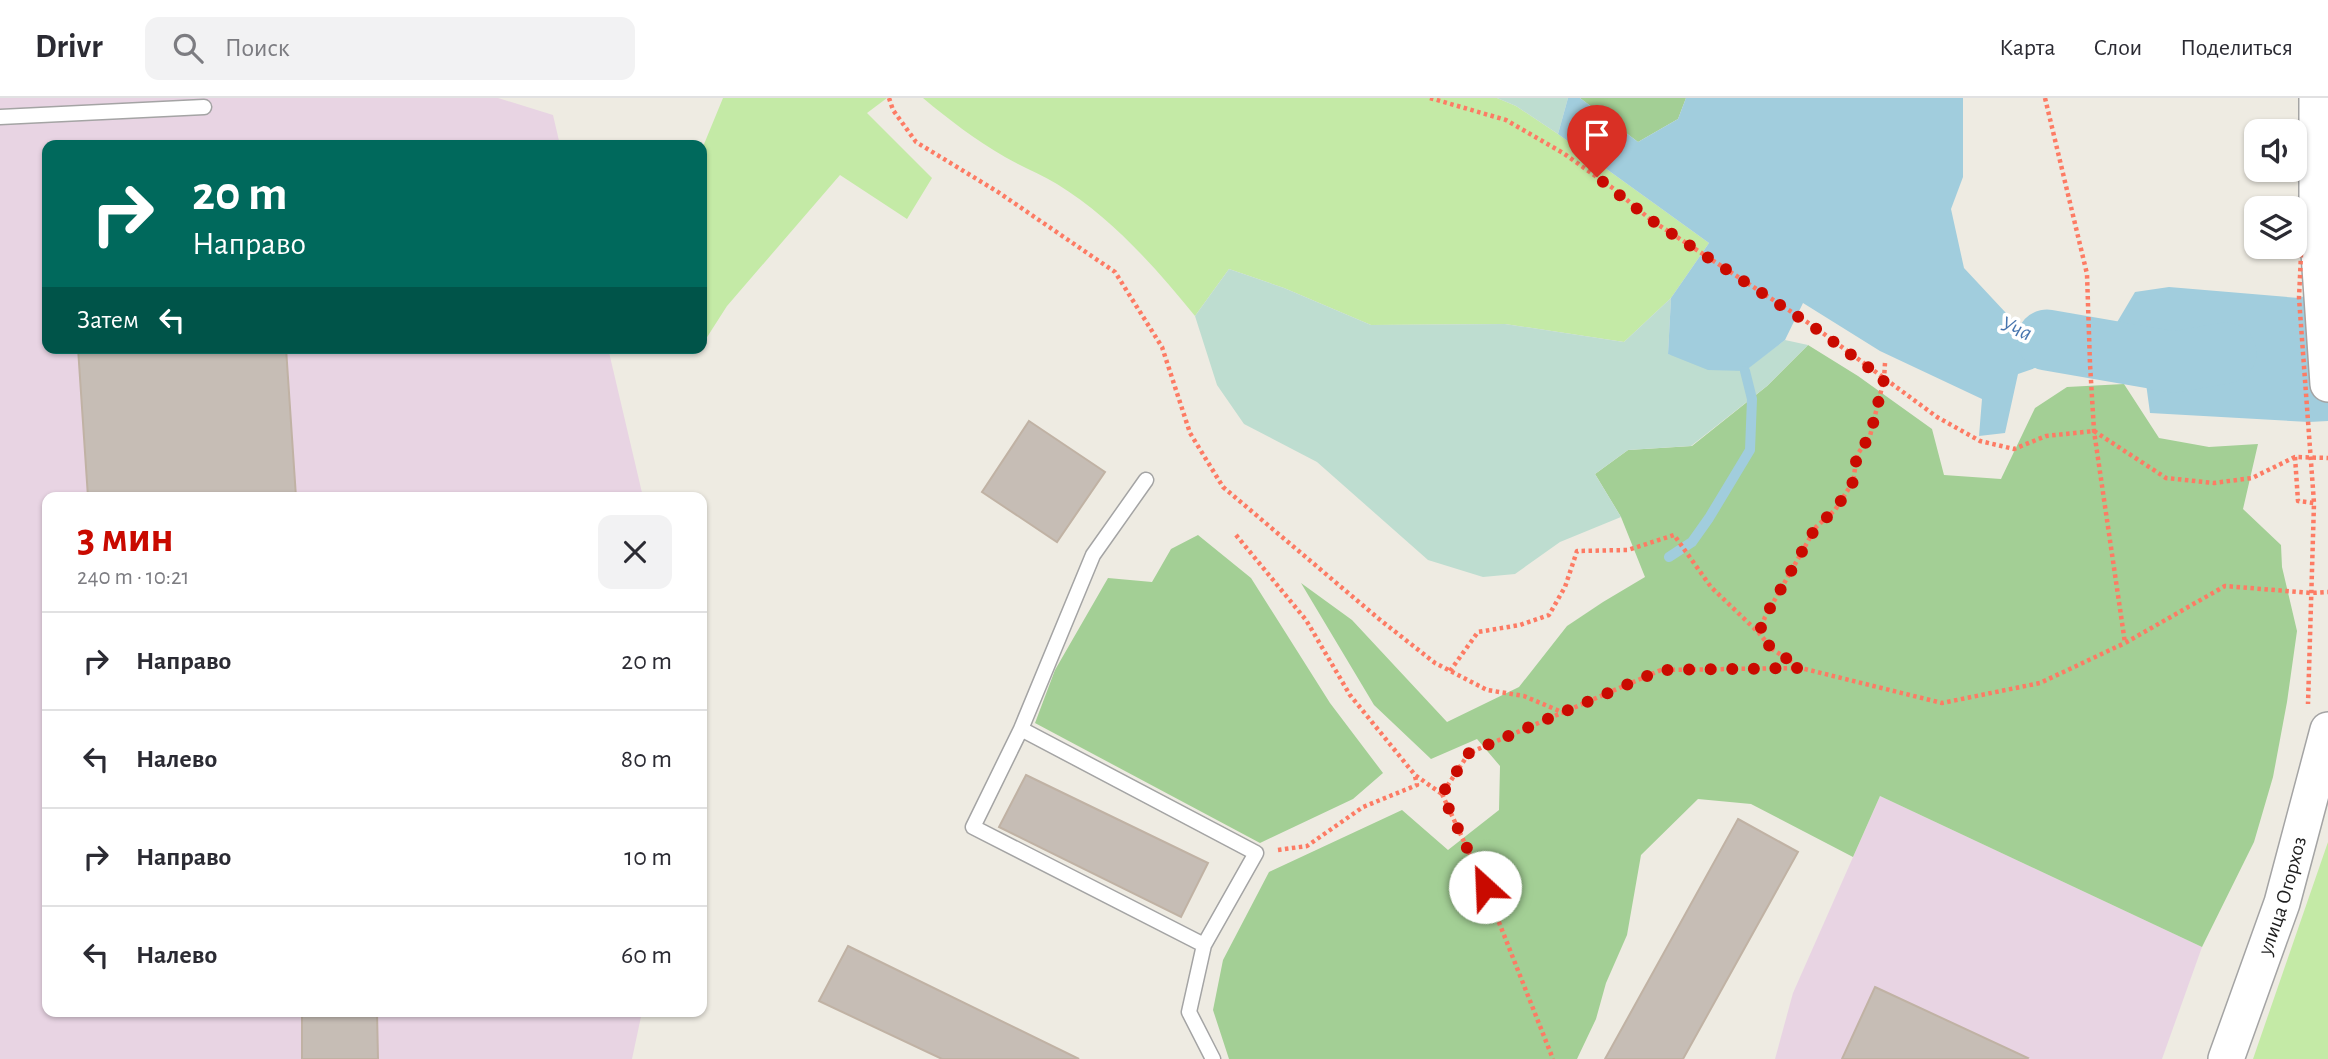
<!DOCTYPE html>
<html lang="ru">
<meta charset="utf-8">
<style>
:root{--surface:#fff;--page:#f2f2f3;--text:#2b2b33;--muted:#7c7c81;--line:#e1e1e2;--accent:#c90a00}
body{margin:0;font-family:"Alegreya Sans",sans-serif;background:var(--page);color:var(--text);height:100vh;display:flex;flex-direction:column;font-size:26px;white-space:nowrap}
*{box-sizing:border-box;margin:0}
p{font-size:23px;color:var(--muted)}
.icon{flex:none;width:38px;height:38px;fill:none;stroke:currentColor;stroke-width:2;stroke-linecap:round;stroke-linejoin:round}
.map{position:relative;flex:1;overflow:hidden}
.drawer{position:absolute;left:42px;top:394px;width:665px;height:525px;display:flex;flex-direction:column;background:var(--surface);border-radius:14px;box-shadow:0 2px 5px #0004}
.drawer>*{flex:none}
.hud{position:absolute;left:42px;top:42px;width:665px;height:214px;border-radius:14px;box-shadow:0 2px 5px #0004;background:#00695c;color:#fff;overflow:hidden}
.fabs{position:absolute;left:2244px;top:21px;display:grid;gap:14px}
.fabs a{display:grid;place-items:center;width:63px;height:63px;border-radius:14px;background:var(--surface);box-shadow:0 2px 5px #0004;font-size:35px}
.pin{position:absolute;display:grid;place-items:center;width:60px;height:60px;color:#fff;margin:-72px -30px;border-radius:50% 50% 50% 0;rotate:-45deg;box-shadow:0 0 7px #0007}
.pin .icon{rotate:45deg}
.me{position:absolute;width:77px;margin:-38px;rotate:335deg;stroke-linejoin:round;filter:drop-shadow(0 0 5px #0008)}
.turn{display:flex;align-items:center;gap:24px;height:147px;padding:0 35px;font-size:32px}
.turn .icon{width:91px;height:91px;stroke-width:2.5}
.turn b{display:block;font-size:49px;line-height:60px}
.then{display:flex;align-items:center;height:66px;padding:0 35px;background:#0003;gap:14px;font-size:26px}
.round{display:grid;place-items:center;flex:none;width:74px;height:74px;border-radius:14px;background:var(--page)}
.headline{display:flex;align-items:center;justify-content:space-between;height:119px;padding:0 35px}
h1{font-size:42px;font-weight:600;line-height:52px;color:var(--accent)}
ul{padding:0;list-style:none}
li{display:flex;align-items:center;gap:21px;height:98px;padding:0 35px;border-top:2px solid var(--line)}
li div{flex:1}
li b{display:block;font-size:26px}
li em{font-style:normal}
header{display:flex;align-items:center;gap:42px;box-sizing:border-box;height:98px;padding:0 35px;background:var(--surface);border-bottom:2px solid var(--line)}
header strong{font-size:33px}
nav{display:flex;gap:38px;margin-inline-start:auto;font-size:24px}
.search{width:490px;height:63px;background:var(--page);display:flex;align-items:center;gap:18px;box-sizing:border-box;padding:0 24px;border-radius:14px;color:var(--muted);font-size:26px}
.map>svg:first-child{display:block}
.industrial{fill:#e8d4e3}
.grass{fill:#c4eaa6}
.forest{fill:#a3cf95}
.wetland{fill:#beddd0}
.water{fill:#a1cddd}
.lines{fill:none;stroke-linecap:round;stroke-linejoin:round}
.stream{stroke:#a1cddd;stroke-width:10}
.river{stroke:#a1cddd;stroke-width:61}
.building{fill:#c6bdb5;stroke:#c0b2a4;stroke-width:2}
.service-casing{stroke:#a4a4a4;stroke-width:17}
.tertiary-casing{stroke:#a4a4a4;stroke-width:38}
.path{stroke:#fd7b64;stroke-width:4.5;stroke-dasharray:3.5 3.5;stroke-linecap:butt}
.service{stroke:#fff;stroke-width:14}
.tertiary{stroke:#fff;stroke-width:35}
.path-bridge{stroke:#fd7b64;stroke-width:4.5;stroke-dasharray:3.5 3.5;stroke-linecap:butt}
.route{stroke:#c90a00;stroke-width:12;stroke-dasharray:0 21.6}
.labels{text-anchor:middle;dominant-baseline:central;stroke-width:7;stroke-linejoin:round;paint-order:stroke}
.street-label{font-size:21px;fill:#1d1d1d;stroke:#fff}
.water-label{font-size:23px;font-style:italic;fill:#4775ae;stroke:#fff}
</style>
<header>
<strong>Drivr</strong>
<div class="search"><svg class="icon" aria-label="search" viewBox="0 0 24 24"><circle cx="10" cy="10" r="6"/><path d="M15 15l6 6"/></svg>Поиск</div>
<nav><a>Карта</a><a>Слои</a><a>Поделиться</a></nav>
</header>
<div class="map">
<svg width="2328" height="961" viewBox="0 0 2328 961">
<rect width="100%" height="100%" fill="#eeebe2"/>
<path class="industrial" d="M0,0h498l55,17 7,30h-513v203h561l35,149h-596v515h595l-10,47h-632z
M1880,698l322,151 -40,112h-387l18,-66z"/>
<path class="grass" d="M723,0h164l-20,15 65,65 -25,41 -67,-44 -113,131 -25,39v-196z
M923,0h574l19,8 42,28 151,109 -38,55 -47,44 -119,-18 -134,1 -87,-37 -55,-19 -34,47c-40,-49 -83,-98 -138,-132 -16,-10 -35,-17 -52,-27 -29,-17 -56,-37 -82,-59z
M2328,744v217h-75z"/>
<path class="forest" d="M1580,0h106l-8,21 -40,23z
M1808,247l50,31 74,53 12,46 57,4 34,-71 32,-21 57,-3 35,54 50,9 49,-3 -15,65 38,36 1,22 15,64 -10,71 -14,75 -19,65 -52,105 -322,-151 -27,61 -102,-53 -53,-5 -57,56 -14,80 -21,48 -10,36 -19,40h-348l-16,-49 10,-50 46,-88 133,-62 46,40 51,-40 1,-44 -23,-27 -46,20 -57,-54 -73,-122 51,37 95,102 72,-35 48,-61 36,-24 42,-25 -24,-60 -26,-43 33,-24 64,-4 75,-60z
M1198,437l53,43 79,125 53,70 -30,26 -93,44 -225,-120 20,-53 53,-92 44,4 19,-33z"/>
<path class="wetland" d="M1497,0h71l-10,36 -42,-28z
M1229,171l55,19 87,37 134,-1 119,18 47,-44 -3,56 77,16 40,-30 23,5 -41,41 -76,60 -63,4 -33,24 26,43 -61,25 -45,32 -32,3 -55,-17 -111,-98 -73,-38 -27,-39 -22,-69z"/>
<path class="water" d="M1568,0h12l58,44 40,-23 8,-21h277v79l-12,32 13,59 56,60 96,-4 19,-32 34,-5 130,11 29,-10v133l-19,1 -159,-9 -8,-59 -81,5 -43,15 -13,59 -26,3 3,-37 -102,-48 -77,-48 -18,37 -40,31 -37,-1 -40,-16 3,-56 38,-55 -151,-109z"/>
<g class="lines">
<path class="stream" d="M1669,459l23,-15 17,-24 41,-68 2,-51 -7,-28"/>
<path class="river" d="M2047,242l127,22 52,-9"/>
</g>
<path class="building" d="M78,250h208l10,149h-208z
M1029,323l76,51 -48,70 -75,-50z
M1026,677l182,88 -27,54 -182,-90z
M1738,721l60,33 -115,207h-78z
M848,848l231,113h-137l-123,-58z
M1875,889l153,71 -1,1h-185z
M302,914h75l1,47h-76z"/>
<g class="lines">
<defs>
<path id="service" d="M0,19l204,-10
M1021,631l235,124 -52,92 -231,-118z
M1021,631l72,-174 53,-75
M1204,847l-15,67 24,47"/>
<g id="tertiary">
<path d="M2317,0v126l11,160"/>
<path id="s1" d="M2226,961l56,-156 46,-173"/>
</g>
</defs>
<use href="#service" class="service-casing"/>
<use href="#tertiary" class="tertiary-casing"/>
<path class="path" d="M889,0l4,12 23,32 82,50 117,80 47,75 28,86 33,54 156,132 56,44 52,27 37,6 40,17
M1430,0l76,22 57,33 51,36 37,31 165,108 121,89 43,24 34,8 32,-13 48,-5 72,47 48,5 38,-5 43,-21 33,1
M2045,0l42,176 3,90 4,67 31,212 100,-57 86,7 17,-1
M2295,359l3,44 16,2 -6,201
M1236,437l70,85 44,75 65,80 27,19 27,-41 192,-83 140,-2 141,35 98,-20 85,-40
M1759,535l6,-16 51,-90 19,-17 18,-28 4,-27 13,-19 14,-57 1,-16
M1450,573l28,-39 42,-7 29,-10 16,-28 12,-36 51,-1 46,-15 37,52 48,46 13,16 28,18
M1442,696l43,93 68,172
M1278,752l29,-4 56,-39 54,-22 -2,-9"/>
<use href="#service" class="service"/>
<use href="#tertiary" class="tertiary"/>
<path class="path-bridge" d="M2302,135l-3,65 15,205"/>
</g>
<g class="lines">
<path class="route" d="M1485,789l-43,-93 27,-41 192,-83 140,-2 -29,-19 -13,-16 6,-16 51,-90 19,-17 18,-28 4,-27 13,-19 14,-57 -69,-51 -164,-108 -54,-43"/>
</g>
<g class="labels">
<g class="street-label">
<text stroke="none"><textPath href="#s1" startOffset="173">улица Огорхоз</textPath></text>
</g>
<g class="water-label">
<text transform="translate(2016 231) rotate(22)">Уча</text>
</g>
</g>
</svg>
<div class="fabs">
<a><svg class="icon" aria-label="sound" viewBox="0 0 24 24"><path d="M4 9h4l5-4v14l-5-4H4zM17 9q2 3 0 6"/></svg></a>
<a><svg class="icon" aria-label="layers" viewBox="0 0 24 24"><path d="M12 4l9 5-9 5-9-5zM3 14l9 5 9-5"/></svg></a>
</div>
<div class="pin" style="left:1597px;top:79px;background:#d93025"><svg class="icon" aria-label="arrive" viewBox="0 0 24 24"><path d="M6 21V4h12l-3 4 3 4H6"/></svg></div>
<svg class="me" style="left:1485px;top:789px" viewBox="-20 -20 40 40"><circle r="19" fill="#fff"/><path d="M0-13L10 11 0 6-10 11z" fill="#c90a00"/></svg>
<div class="hud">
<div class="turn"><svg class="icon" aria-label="right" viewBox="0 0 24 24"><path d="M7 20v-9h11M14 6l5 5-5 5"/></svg><div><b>20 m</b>Направо</div></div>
<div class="then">Затем<svg class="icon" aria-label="left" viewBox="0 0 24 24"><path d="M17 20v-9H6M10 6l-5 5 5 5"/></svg></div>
</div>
<section class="drawer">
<div class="headline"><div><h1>3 мин</h1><p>240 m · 10:21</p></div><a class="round"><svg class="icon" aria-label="close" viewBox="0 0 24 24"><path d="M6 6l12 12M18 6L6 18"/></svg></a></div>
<ul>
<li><svg class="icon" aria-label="right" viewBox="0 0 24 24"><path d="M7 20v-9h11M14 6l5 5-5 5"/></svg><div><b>Направо</b></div><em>20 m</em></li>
<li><svg class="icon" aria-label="left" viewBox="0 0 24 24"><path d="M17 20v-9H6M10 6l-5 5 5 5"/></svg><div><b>Налево</b></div><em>80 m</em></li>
<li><svg class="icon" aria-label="right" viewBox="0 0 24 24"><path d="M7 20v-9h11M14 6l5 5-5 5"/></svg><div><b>Направо</b></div><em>10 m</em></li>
<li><svg class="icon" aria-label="left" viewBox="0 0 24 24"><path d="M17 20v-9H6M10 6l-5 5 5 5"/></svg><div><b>Налево</b></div><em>60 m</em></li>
</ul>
</section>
</div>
